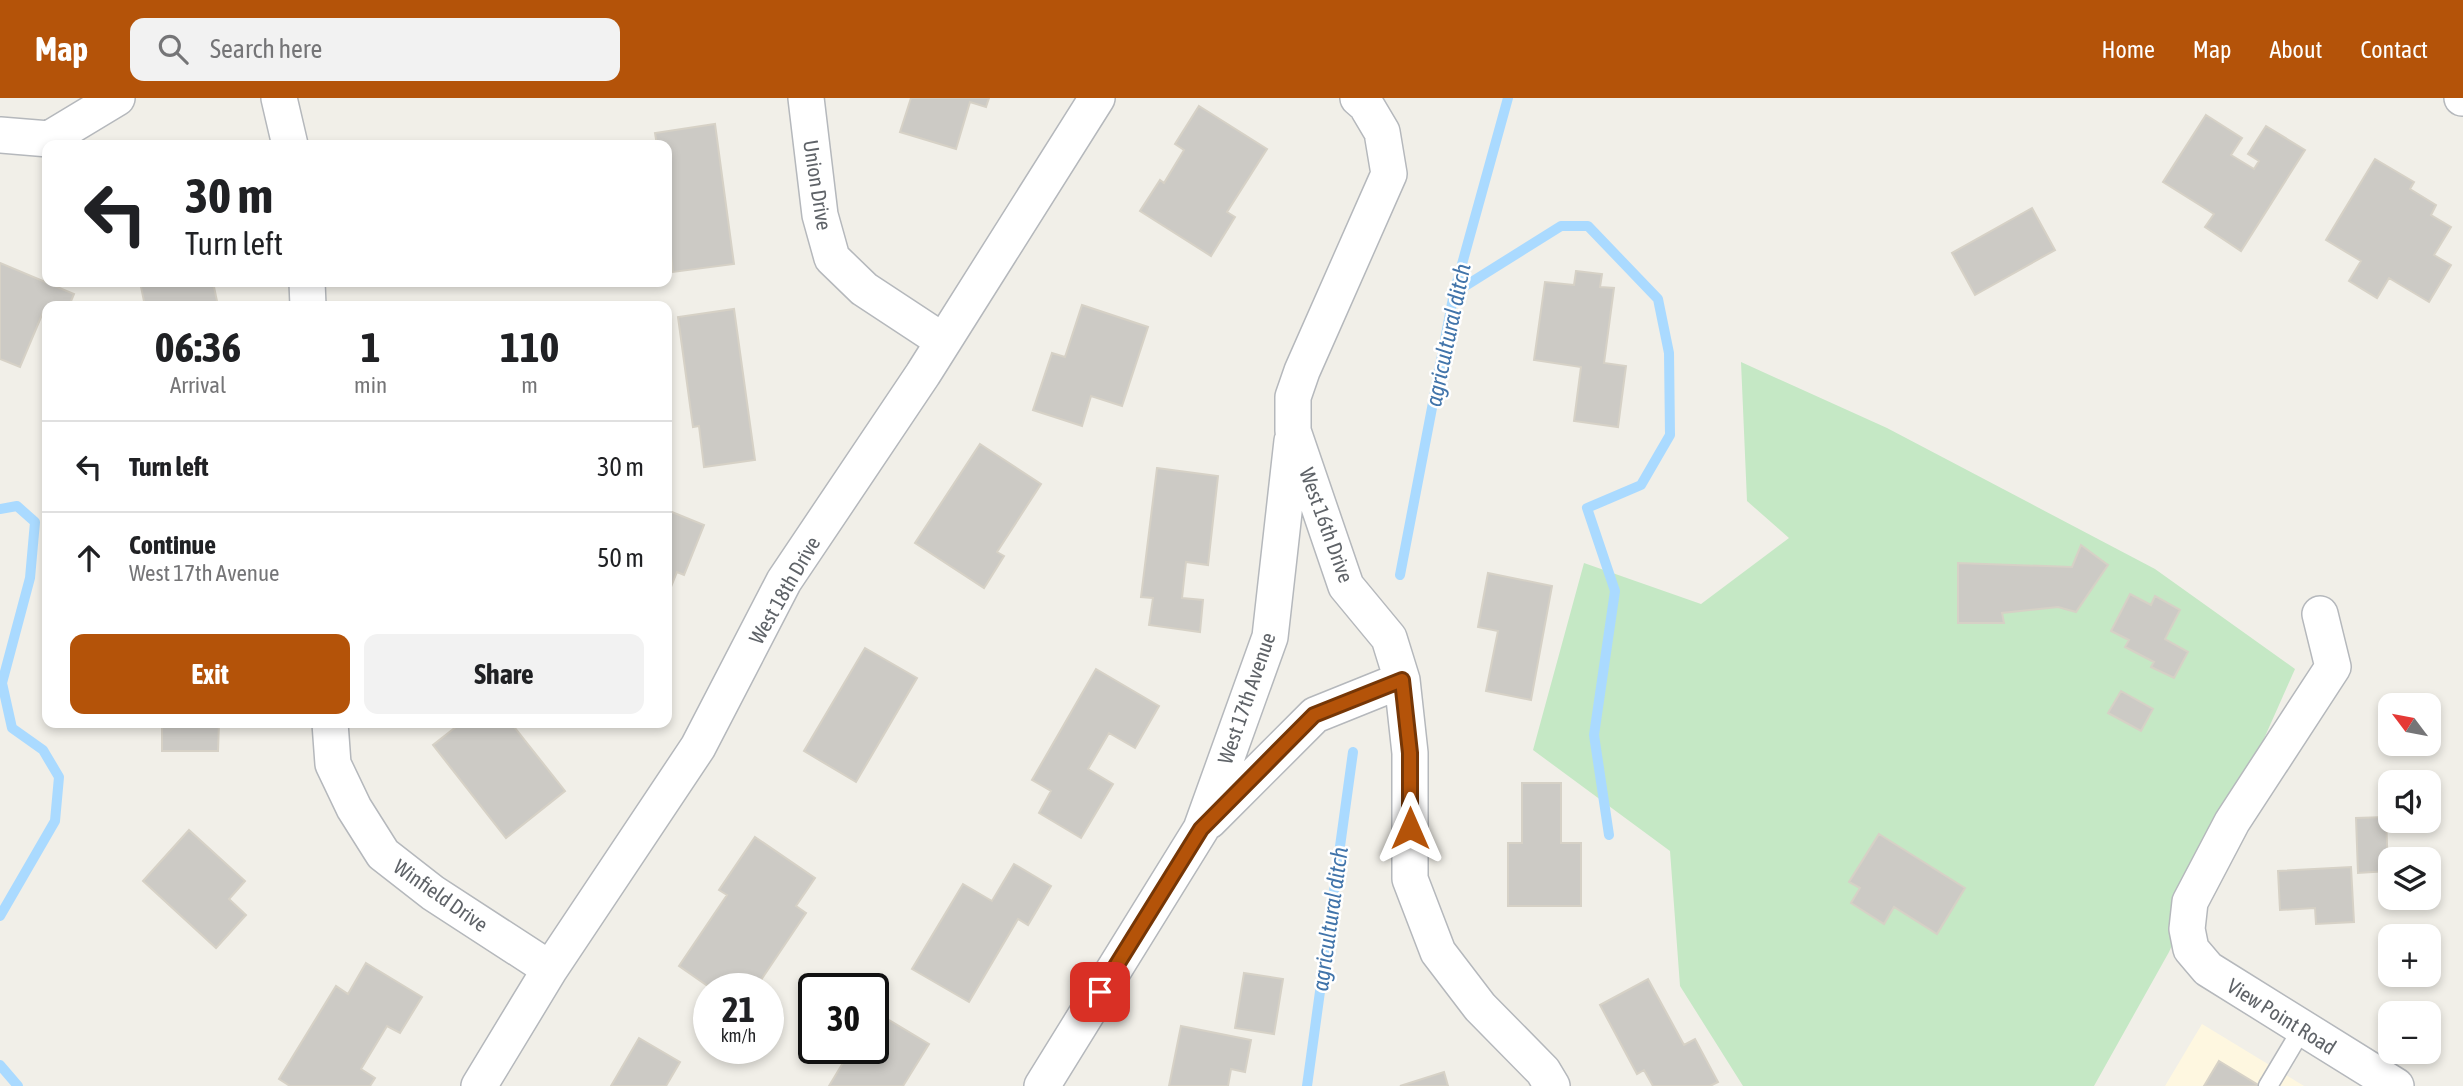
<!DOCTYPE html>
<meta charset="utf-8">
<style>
:root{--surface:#fff;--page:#f2f2f2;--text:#202124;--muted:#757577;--line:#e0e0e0;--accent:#b45309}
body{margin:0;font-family:"Asap Condensed",sans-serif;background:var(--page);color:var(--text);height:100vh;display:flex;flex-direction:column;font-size:26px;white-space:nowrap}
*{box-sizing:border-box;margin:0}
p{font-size:23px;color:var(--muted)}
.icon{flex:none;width:38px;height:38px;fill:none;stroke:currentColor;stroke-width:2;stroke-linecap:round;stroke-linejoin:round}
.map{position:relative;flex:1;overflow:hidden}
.sheet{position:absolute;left:42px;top:203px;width:630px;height:427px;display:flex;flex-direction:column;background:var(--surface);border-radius:14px;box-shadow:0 4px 10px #0003}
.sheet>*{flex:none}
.guide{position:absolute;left:42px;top:42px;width:630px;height:147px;border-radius:14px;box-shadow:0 4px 10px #0003;background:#fff;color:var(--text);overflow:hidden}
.needle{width:46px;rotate:302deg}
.tools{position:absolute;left:2378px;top:595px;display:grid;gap:14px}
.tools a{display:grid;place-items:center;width:63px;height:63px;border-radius:14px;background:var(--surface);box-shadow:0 4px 10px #0003;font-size:35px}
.speed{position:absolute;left:693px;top:875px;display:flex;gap:14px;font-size:35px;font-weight:700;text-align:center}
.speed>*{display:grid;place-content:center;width:91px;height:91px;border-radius:50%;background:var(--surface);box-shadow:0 4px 10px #0003;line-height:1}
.speed small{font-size:18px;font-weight:400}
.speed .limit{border:4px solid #111;border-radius:10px;background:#fff;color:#111}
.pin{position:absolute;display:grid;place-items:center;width:60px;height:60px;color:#fff;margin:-30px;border-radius:14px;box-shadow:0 4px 10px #0006}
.me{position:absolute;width:77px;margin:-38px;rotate:0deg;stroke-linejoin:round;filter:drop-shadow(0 0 5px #0008)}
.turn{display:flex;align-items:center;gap:24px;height:147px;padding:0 28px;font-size:32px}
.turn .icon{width:91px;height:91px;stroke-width:2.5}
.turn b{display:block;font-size:49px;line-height:60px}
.eta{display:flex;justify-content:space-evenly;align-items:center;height:119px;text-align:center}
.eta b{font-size:42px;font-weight:700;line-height:49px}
.action{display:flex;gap:14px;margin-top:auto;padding:14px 28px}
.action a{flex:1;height:80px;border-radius:14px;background:var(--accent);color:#fff;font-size:28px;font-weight:700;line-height:80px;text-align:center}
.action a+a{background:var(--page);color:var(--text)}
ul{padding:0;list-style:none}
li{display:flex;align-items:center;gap:21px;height:91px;padding:0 28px;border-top:2px solid var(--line)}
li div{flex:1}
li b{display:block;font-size:26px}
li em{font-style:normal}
header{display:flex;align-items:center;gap:42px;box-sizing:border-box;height:98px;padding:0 35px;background:var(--accent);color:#fff}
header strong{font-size:33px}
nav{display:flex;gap:38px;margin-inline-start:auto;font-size:24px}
.search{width:490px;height:63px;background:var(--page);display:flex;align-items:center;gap:18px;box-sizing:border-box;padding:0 24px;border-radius:14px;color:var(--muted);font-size:26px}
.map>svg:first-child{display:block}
.commercial{fill:#fef7e0}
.green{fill:#c5e8c5}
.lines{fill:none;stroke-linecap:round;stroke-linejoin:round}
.stream{stroke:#aadaff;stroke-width:10}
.building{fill:#cccac5;stroke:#d6d1c6;stroke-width:2}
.service-casing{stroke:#b5b8bc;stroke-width:21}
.minor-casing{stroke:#b5b8bc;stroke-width:38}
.service{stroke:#fff;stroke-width:18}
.minor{stroke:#fff;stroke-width:35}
.route-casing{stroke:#753606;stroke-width:18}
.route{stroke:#b45309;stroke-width:12}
.labels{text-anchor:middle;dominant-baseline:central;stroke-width:5;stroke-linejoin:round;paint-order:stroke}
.street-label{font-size:21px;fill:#5f6368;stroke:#fff}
.water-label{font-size:23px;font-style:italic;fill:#4174aa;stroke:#fff}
</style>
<header>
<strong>Map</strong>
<div class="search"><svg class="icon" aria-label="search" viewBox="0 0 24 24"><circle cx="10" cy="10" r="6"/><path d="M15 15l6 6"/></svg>Search here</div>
<nav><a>Home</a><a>Map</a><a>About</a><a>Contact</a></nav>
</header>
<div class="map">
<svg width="2463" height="988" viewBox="0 0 2463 988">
<rect width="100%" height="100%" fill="#f1efe8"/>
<path class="commercial" d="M2202,926l102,62h-139z"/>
<path class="green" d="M1741,264l146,66 268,141 140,100 -126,283 -75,134h-351l-63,-100 -10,-135 -137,-101 51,-187 117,41 88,-66 -42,-37z"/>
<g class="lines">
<path class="stream" d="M1454,195l107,-67h27l70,73 11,54 1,82 -29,50 -54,23 28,83 -21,144 15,100
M0,411l17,-3 18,16 -5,56 -28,105 10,45 31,22 16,27 -4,44 -55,95
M1400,477l54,-282 54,-195
M0,967l18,21
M1307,988l46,-334"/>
</g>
<path class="building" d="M911,0h78l-3,9 -16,-5 -14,47 -56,-17z
M1199,8l68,43 -40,63 8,5 -24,39 -71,-45 20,-31 4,3 20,-33 -9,-6z
M2206,17l36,23 -11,17 23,14 5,-8 -11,-7 18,-28 39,24 -64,101 -36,-24 9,-13 -51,-32z
M715,26l19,140 -61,8 -6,-51v-76h-10l-2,-12z
M2375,61l39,23 -4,7 26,16 -5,10 20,12 -17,28 17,10 -22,37 -40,-24 -12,20 -28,-17 12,-20 -35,-21z
M2032,110l23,42 -80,45 -23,-42z
M0,165l74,31 -5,12h-22v5l-3,-1 -24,57 -20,-8z
M1576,173l26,3 -2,13 14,1 -10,75 22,3 -8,61 -44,-6 7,-54 -47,-7 11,-78 29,3z
M140,184h73l5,24h-73z
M1082,207l66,22 -26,79 -31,-10 -9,30 -49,-16 19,-57 13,4z
M734,211l21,151 -51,7 -5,-41 -6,1 -15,-110z
M980,346l61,40 -44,68 7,4 -20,32 -69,-45z
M1157,370l61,8 -10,89 -22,-3 -4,36 21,2 -3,32 -51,-7 4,-27 -12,-1z
M667,412l37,15 -20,50 -7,-3 -10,25z
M2081,447l27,20 -32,47 -18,-5 -56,6 2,10h-46v-60l114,4z
M1488,475l64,13 -21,114 -45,-9 12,-60 -20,-4z
M2130,496l21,11 4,-9 25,14 -15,29 23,13 -14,26 -23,-11 3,-5 -29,-15 4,-7 -18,-9z
M865,550l52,30 -61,104 -52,-31z
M1096,571l63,37 -24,42 -26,-15 -21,36 25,15 -32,54 -42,-25 12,-22 -19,-11z
M2121,593l32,18 -12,22 -33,-18z
M162,625h57l-1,28h-56z
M461,625h50l54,68 -59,47 -73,-93z
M1522,685h39v60h20v63h-73v-63h14z
M2386,719l2,54 -30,2 -2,-55z
M189,732l56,51 -16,18 17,16 -30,33 -73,-67z
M1879,736l86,54 -28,46 -43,-27 -10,17 -33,-21 9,-15 -11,-6z
M755,739l60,41 -19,28 10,7 -51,76h-43l-33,-23 48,-71 -8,-5z
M1014,766l37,22 -23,39 -10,-6 -49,83 -57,-33 51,-85 29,17z
M2351,769l3,55 -38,2 -1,-16 -35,2 -2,-39z
M366,865l56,34 -22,36 -13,-7 -26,43 14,9 -5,8h-80l-11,-7 57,-93 12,8z
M1244,875l39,6 -9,55 -39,-6z
M1648,881l36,66 11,-6 23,43 -8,4h-57l-9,-16 -7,4 -37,-69z
M874,913l55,33 -26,42h-74l23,-38h21z
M1181,928l70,14 -6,32 -14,-3 -3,17h-59z
M639,940l41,24 -14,24h-55z
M2219,963l41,25h-56z
M1444,974l4,14h-48z"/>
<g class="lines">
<defs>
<path id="service" d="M2268,988l34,-57"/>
<path id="minor" d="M279,0l11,47
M806,0l14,117 12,43 32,31 79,52
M1358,0l8,7 16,27 7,42 -87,197 -9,26v34l53,155 43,52 13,42 8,73v126l28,73 42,55 63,64 9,15
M2462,0h1
M0,37l49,4 68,-41
M307,184l1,24
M2320,516l13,53 -101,155 -42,80 -3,27 4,20 17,20 188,117
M330,625l3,41 21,44 29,46 50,39 117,76
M1209,723l106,-106 87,-35
M479,988l71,-117 148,-222 86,-166 139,-207 174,-276
M1042,988l159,-257 69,-192 22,-196"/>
</defs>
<use href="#service" class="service-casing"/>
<use href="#minor" class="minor-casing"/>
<use href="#service" class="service"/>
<use href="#minor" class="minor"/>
</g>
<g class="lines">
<defs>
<path id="route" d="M1100,894l101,-163 113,-114 88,-35 8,73v75"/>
</defs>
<use href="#route" class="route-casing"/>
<use href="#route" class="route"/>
</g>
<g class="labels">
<g class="street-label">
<text transform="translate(818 87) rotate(81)">Union Drive</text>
<text transform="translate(1327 427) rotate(70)">West 16th Drive</text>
<text transform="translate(784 492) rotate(-60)">West 18th Drive</text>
<text transform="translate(1246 600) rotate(-71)">West 17th Avenue</text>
<text transform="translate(441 797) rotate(35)">Winfield Drive</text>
<text transform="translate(2282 918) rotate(32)">View Point Road</text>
</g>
<g class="water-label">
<text transform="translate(1448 237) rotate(-78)">agricultural ditch</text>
<text transform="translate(1330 821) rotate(-82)">agricultural ditch</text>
</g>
</g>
</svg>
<div class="tools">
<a><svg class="needle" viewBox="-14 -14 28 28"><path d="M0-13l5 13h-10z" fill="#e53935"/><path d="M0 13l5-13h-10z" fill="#757577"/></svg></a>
<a><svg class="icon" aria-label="sound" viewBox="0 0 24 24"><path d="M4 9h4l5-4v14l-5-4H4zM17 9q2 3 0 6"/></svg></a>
<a><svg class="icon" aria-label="layers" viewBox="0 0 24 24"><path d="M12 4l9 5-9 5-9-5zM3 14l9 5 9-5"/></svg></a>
<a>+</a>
<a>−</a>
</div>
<div class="speed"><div>21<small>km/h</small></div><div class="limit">30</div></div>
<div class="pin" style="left:1100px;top:894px;background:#d93025"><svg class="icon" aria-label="arrive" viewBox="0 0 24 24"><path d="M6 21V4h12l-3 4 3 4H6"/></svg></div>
<svg class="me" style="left:1410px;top:730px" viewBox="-20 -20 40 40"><path d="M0-17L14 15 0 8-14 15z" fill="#b45309" stroke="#fff" stroke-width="4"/></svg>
<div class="guide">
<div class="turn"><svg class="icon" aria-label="left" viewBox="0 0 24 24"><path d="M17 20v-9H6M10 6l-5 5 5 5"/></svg><div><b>30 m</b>Turn left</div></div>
</div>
<section class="sheet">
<div class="eta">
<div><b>06:36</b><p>Arrival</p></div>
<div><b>1</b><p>min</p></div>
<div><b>110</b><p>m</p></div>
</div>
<ul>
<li><svg class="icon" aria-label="left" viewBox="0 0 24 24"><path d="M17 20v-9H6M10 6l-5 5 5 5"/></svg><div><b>Turn left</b></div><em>30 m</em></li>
<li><svg class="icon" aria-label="ahead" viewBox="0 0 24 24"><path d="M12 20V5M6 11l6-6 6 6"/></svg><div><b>Continue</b><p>West 17th Avenue</p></div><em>50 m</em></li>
</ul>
<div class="action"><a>Exit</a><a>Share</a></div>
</section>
</div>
